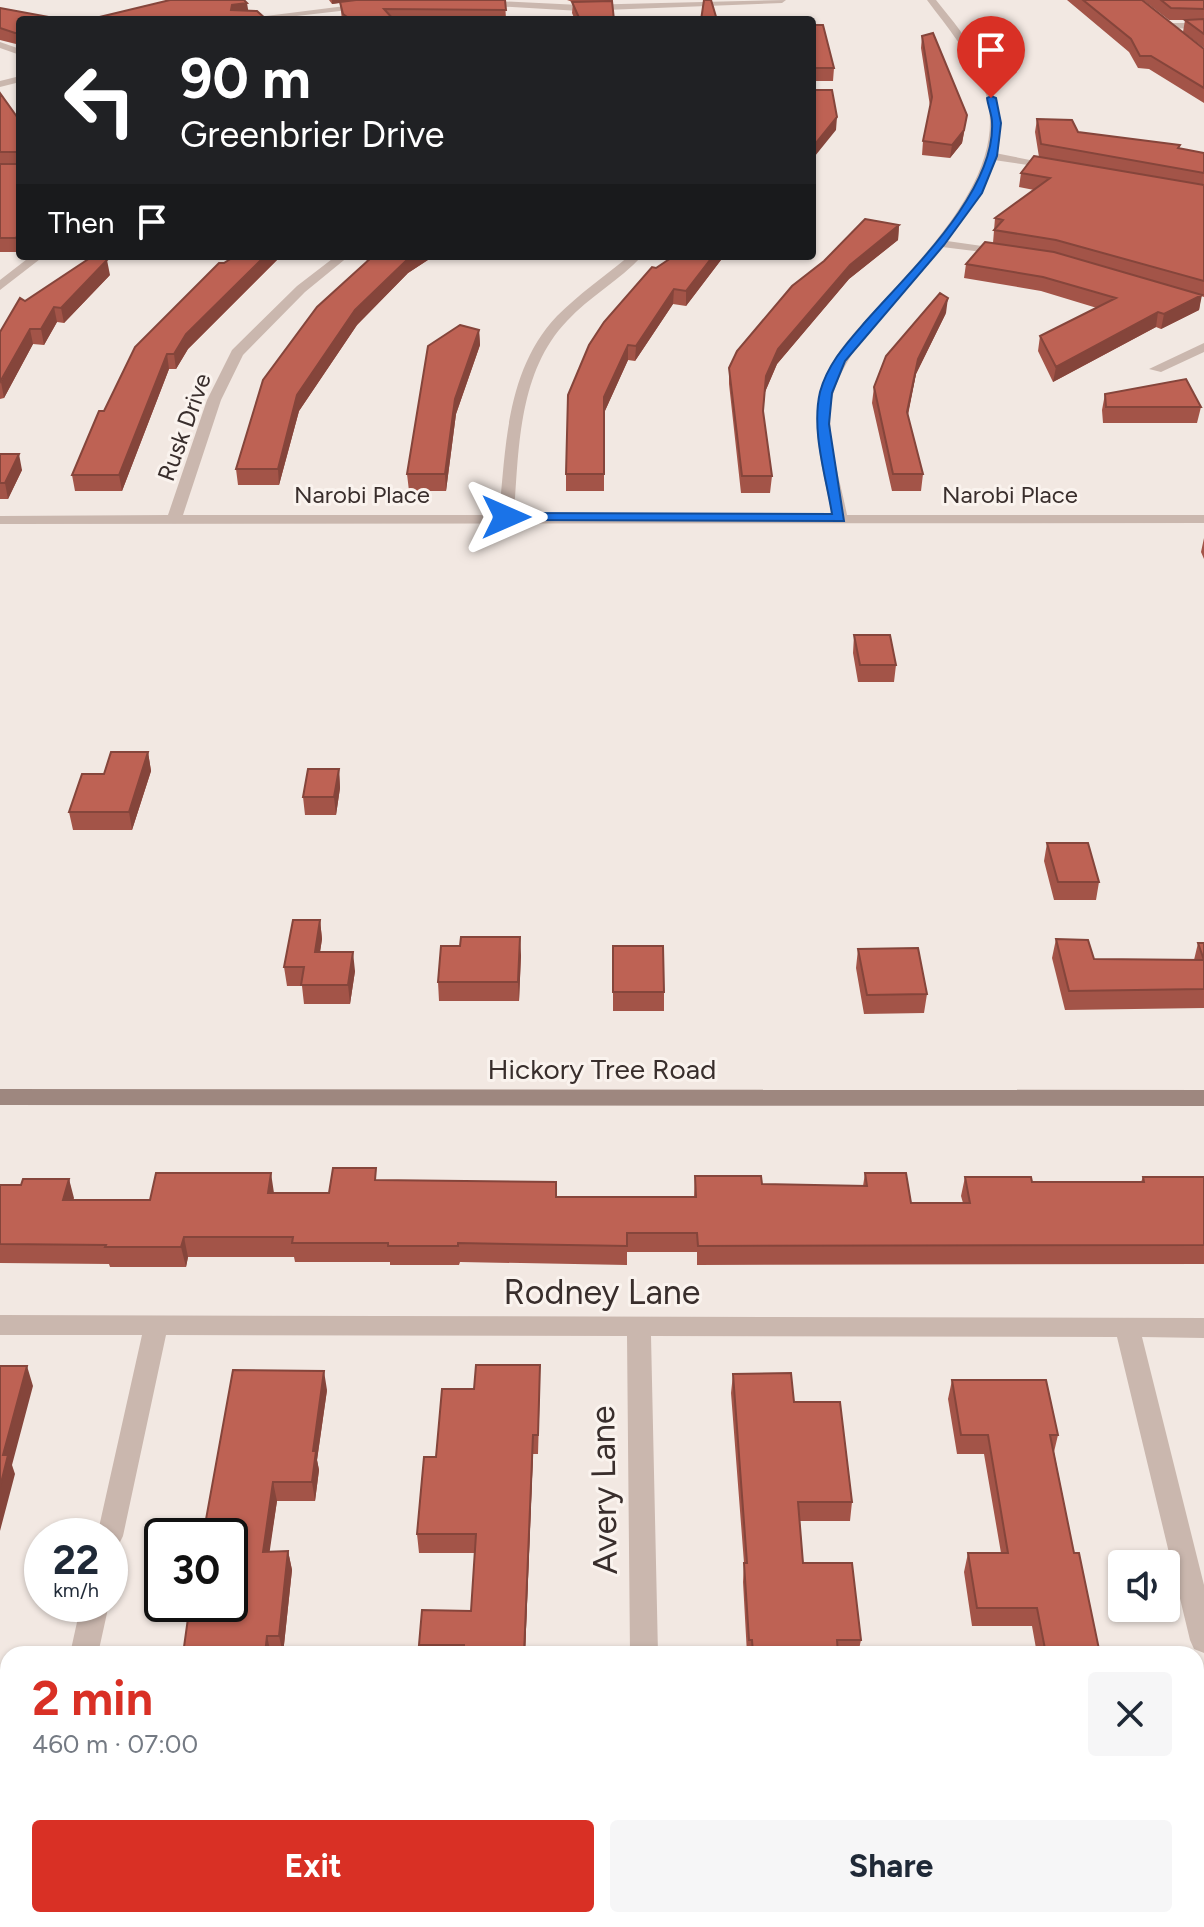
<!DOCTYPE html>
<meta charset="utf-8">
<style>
:root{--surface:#fff;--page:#f6f6f7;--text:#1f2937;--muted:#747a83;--accent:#d93025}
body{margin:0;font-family:Figtree,sans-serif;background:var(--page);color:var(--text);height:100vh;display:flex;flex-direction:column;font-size:30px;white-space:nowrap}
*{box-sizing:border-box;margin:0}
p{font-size:26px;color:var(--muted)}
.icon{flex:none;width:44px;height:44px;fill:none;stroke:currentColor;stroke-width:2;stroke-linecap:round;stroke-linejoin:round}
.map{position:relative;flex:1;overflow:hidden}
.sheet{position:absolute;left:0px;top:1646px;width:1204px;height:282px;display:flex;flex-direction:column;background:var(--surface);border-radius:24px 24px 0 0;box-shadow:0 2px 6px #0004}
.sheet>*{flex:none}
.banner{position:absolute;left:16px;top:16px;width:800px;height:244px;border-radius:8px;box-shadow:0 2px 6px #0004;background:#202124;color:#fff;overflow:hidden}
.fabs{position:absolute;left:1108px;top:1550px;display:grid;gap:16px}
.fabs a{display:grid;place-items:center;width:72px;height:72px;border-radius:8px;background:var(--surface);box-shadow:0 2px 6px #0004;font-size:40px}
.speed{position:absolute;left:24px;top:1518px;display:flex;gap:16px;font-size:40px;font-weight:700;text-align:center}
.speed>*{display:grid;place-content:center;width:104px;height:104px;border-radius:50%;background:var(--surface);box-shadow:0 2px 6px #0004;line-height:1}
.speed small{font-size:20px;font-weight:400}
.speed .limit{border:4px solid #111;border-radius:12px;background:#fff;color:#111}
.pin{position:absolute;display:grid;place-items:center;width:68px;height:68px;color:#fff;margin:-82px -34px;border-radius:50% 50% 50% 0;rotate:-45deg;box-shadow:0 0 8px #0007}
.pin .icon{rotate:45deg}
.me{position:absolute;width:88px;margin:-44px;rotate:90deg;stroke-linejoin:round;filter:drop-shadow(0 0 6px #0008)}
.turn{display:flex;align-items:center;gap:28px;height:168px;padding:0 32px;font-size:36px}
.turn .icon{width:104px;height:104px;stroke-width:2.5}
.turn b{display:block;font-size:56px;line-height:68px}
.then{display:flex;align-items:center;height:76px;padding:0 32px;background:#0003;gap:16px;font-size:30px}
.round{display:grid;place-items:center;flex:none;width:84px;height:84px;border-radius:8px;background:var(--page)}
.headline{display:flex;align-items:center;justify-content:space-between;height:136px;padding:0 32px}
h1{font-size:48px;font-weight:700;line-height:60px;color:var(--accent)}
.cta{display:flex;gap:16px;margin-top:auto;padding:16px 32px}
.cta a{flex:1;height:92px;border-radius:8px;background:var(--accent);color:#fff;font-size:32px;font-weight:700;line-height:92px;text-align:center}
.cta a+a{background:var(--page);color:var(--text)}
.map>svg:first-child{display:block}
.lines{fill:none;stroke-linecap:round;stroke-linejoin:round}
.street{fill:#cab7ae;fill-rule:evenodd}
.secondary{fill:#9e877f;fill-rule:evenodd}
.wall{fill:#a35448}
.shaded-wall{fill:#85453b}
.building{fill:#be6254;stroke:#85453b;stroke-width:2}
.route{fill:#1a73e8;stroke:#114b97;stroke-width:2}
.labels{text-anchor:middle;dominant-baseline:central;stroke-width:6;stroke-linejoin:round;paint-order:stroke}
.far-street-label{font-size:24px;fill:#392e2c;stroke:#faf3ee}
.street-label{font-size:28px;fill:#392e2c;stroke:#faf3ee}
.near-street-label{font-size:34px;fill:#392e2c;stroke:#faf3ee}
</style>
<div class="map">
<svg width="1204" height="1927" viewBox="0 0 1204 1927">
<rect width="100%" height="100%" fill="#f2e8e2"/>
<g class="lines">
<path class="street" d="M475,0l105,5 206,-5 -4,3 -202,8 -102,-6z
M927,0h9c39,48 71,88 59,153l65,13 -5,3 -61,-9 -18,40 -29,41 56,8 4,2v4l-65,-8c-35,42 -104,104 -111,159 -4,36 9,73 16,109h357v8l-1204,1v-8l168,-1 39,-115 25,-50 65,-64 39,-30h13l-44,36 -62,63 -22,45 -38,115h316c7,-69 7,-145 58,-199 22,-22 48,-40 72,-60h13c-22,24 -53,41 -75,65 -49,51 -48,128 -53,194h318c-8,-41 -22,-85 -11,-126 9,-32 33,-56 54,-79 49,-55 141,-143 108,-224 -14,-33 -35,-58 -56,-86z
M369,3l-3,5 -104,12h-28z
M1165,23h39v6l-42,-1z
M0,42l20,7v6l-20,-7z
M20,76v6l-20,5v-6z
M31,256h13l-44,34v-10z
M1204,343v9l-43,20 -12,-3z
M0,1315l1204,3v20l-62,-1 62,248v68l-10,-4 -4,-9 -73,-303 -466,-1 7,318h-28l-3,-318 -461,-1 -43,201 -4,8 -9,4v-12h-13l45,-201h-142z
M81,1604h28l-11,50h-28z
M10,1920h32l-1,7h-32z
M632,1920h32v7h-32z"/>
<path class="secondary" d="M0,1089l1204,1v16l-1204,-1z"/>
</g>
<path class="wall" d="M329,0h176l1,20h-164l-2,-17 -8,1z
M567,0h43l4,20h-39l-3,-7 1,-11z
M1067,0h75l62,49v54l-55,-34 -11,-1 -9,-16z
M1143,0h61v48l-21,-16 2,-12h-16z
M0,8l20,12v25l-20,-5z
M812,25l22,43 -1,13h-21z
M922,36l43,92 -3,15 -12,15 -28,-3 1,-14 7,-35 -9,-58z
M0,93l20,28v129l-1,2h-19z
M1037,119l41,13 102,13 -1,3 25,5v144l-3,-1 -2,14 -38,19 -5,-2 -103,55 -15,-31 2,-15 57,-28 -56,-17 -77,-13 2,-14 27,-21 2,-25 39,-28 -15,-3 2,-14 18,-16 -4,-25z
M899,225l-1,15 -49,39 -72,85 -12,28 -2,22 9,62 -2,17h-29l-12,-109v-16z
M235,256h46l-93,93 -12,20h-7l-47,122h-47l-3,-16 32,-64 120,-148z
M366,256h68l-26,17 -51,52 -58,86 -20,74h-41l-2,-16 131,-207z
M724,256l-38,50 -13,-2 -38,57 -7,-1 -24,53v78h-38v-17l90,-206z
M110,275l-46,48 -7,-1 -13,23 -11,-1 -29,54 -4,1v-67l25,-31z
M946,313l-30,61 -8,41 15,59 -2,17h-29l-20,-88 2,-16z
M479,330l1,15 -24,69 -10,77h-37l-2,-17z
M1105,394l96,13 -4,16h-94l-1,-13z
M0,454l22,16 -14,29h-8z
M1204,538v21l-3,-7z
M854,635l42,30 -2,17h-36l-5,-29z
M148,752l3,19 -19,59h-59l-4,-18 35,-38z
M339,769l1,19 -4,27h-31l-2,-18z
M1047,843l52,39 -3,18h-42l-10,-39z
M320,920l2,19 -2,13 35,19 -5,33h-46l-2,-18h-15l-3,-19z
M1056,939l38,20 100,1 4,-17h6v65l-139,2 -13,-52z
M613,946l51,46v19h-51z
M858,949l69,45 -3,19 -60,1 -8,-46z
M521,955l-2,46h-80l-1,-19z
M865,1173l46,30h52l-2,-7 4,-19 67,5h109l2,-5h61v87l-507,1v-13h-70v13l-167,-3 -1,3h-69v-3h-95l-1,-5h-106l-2,10h-76l-1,-3 -109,-1v-78h21l48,-6 4,21h77l124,-7h55l49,-13 178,2 1,15h137l1,-21 67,8 101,2z
M733,1374l61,28 58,100 -2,19h-50l3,42 58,77 -3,14h-111l-4,-72 1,-19 -13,-170z
M952,1380l106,55 -4,17 20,101 26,101h-63l-5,-28h-60l-8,-54 4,-19h33l-17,-99h-27l-9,-55z
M540,1384l-2,70h-5l-8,200h-105l-1,-9 52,-34 4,-58h-56l-2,-19 19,-77 38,-68z
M327,1390l-10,70 2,10 -4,31h-38l-8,50h19l4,19 -9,84h-100l47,-118z
M1026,1920h131l1,7h-135z"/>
<path class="shaded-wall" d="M332,0h26l-26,4z
M247,3l2,12 -18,-5 1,-5z
M967,115l-5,28 -12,15 2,-13z
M837,117l-1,13 -21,26 -1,14 -2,2v-24z
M899,225l-1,15 -49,39 -72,85 -12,28 1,-16 12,-27 72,-84z
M20,231v19l-1,2 -3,-14z
M265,256h16l-93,93 -12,20 -2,-15 12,-20z
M411,256h23l-26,17 -51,52 -58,86 -20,74 -1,-16 19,-74 58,-85z
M713,256h11l-38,50v-15z
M107,260l3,15 -46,48 -3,-15z
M674,289l-1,15 -38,57 1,-15z
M1202,295l-3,15 -38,19 3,-15z
M948,298l-2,15 -30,61 -11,54 2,-16 11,-53z
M54,307l3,15 -13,23 -3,-16z
M1158,312l-2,15 -103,55 3,-15z
M30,329l3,15 -29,54 -3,-16z
M479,330l1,15 -24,69 -10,77 -1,-17 10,-75z
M628,345v15l-24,53v-16z
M167,354l2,15 -47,122 -3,-16z
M19,454l3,16 -14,29 -3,-16z
M148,752l3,19 -19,59 -3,-18z
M339,769l1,19 -4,27 -2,-18z
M320,920l2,19 -5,32 -2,-19z
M520,937l1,18 -2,46 -1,-19z
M353,952l2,19 -5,33 -2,-19z
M271,1173l3,20 -3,20 -3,-20z
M69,1179l5,19 -6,21 -5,-19z
M184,1237l4,20 -2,10 -5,-20z
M27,1366l6,20 -21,79 3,9 -15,57v-44l3,-32z
M324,1371l3,19 -10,70 2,10 -4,31 -3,-19 1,-31z
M533,1435v19l-8,200h-1z
M273,1482l4,19 -10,69 -4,-18z
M288,1551l4,19 -9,84 -4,-18z
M267,1636l4,18h-6z"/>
<path class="building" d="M170,0h74l3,3 -15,2 -1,5 26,1 10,9h-180z
M356,0h149l1,10 -122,-1 10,11h-43l-8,-6 -3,-12z
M704,0h7l6,20h-16z
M1083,0h59l62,49v39l-53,-32h-11l-9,-17z
M1161,0h43v9l-33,-1z
M612,1l2,19h-34l-8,-18z
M0,8l60,11v1h-40v13h-5l-15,-5z
M1204,19v15l-19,-14z
M812,25h11l11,43h-22z
M933,33l34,82 -3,15 -12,15 -29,-4 9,-44 -10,-61z
M812,90h20l5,27 -25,31z
M0,93l20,28v34l-3,-3h-17z
M1037,119l35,1 6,12 102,13 -2,3 26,5v20l-163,-29z
M1034,156l170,29v96l-148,-41 -62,-10 9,-10 -8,-2 55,-40 -29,-5z
M20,157v74l-4,7h-16v-74h17z
M865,219l34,6 -49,40 -72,84 -12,27 -3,35 9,65h-30l-13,-108 8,-17 55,-65 32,-25z
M985,242l69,10 148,43 -38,19 -6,-2 -102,55 -16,-31 76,-38 -73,-21 -77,-13z
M93,256h11l3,4 -46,48 -7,-1 -13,22h-11l-30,53v-50l20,-34 5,3z
M235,256h30l-79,78 -12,20h-7l-48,121h-47l27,-64h5l31,-64 84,-84h5z
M371,256h40l-56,54 -58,85 -19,74h-42l27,-89 54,-73 55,-50z
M674,256h39l-27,35 -12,-2 -38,57 -8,-1 -24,52v77h-38l2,-79 21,-50 15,-23 48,-55 4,1z
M940,293l8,5 -30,61 -11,53 16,62h-30l-19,-87 12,-31z
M460,325l19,5 -24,69 -10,75h-38l21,-128z
M1186,379l15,28h-95l-1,-13z
M0,454h19l-14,29h-5z
M854,635h36l6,30h-36z
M111,752h37l-19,60h-60l13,-38h22z
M308,769h31l-5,28h-31z
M1047,843h41l11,39h-41z
M293,920h27l-5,32h38l-5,33h-47l3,-18h-20z
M461,937h59l-2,45h-80l3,-36h19z
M1056,939l32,1 6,19 110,1v29l-135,2z
M1198,943h6v17z
M613,946h50l1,46h-51z
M918,948l9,46 -60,1 -9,-46z
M333,1168h43l-1,12 181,2v15h140l-1,-21h66l1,8 105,2 -2,-13h41l5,30h59l-5,-26h66l1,5h112l-1,-5h61v68l-506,1 -1,-13h-70v13l-169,-3v3h-70v-3h-96l1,-6h-109l-3,10h-76l1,-2 -106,-1v-59h21l2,-6h46l-6,21h87l6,-27h115l-3,20h61z
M476,1365h64l-2,70h-5l-9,219h-60v-9h-45l3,-35 49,1 5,-77h-59l7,-77h12l6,-68h32z
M0,1366h27l-24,89h5l-8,32z
M233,1370l91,1 -11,80h3l-4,31h-39l-10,70 25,-1 -9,85h-12l-2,18h-82l7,-50h40v-68h-27z
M791,1373l3,29h46l12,100h-54l5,61h49l9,77h-24l1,14h-85l-1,-14h-3l-5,-77h3l-14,-189z
M952,1380h94l12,55h-8l24,118h5l21,101h-54l-9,-46h-60l-9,-55h40l-20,-118h-27z
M134,1920h64v2h28l-1,5h-96l1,-5h4z
M414,1920h103v7h-103z
M769,1920h67l1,7h-68z
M1028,1920h129l1,7h-129z"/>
<path class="route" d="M991,96l5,2 5,25 -2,17 -2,16 -15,37 -38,52 -99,116 -13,32 -3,31 15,97 -342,-1 -2,-3 6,-4 326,1c-6,-38 -21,-83 -12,-122 8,-29 27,-49 46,-71 43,-49 130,-129 126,-199 0,-7 -4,-16 -5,-24z"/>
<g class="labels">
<g class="far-street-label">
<text transform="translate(184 427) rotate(-70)">Rusk Drive</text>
<text x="362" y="494">Narobi Place</text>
<text x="1010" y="494">Narobi Place</text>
</g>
<g class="street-label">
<text x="602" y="1069">Hickory Tree Road</text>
</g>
<g class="near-street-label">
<text x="602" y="1292">Rodney Lane</text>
<text transform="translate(604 1490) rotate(-91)">Avery Lane</text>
</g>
</g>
</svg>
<div class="fabs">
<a><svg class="icon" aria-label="sound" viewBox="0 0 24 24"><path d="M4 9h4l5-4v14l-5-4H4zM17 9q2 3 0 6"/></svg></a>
</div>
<div class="speed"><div>22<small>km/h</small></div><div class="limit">30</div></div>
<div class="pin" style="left:991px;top:98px;background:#d93025"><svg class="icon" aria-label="arrive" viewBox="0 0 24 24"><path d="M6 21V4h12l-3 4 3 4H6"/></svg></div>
<svg class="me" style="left:506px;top:517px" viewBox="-20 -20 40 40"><path d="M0-17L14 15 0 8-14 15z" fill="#1a73e8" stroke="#fff" stroke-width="4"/></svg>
<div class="banner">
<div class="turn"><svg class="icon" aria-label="left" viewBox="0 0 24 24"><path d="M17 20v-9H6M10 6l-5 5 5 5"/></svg><div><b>90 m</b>Greenbrier Drive</div></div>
<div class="then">Then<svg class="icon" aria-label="arrive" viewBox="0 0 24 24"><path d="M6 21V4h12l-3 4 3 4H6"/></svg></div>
</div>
<section class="sheet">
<div class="headline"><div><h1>2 min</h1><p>460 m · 07:00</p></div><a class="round"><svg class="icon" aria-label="close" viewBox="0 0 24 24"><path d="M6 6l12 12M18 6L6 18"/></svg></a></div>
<div class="cta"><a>Exit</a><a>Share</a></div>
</section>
</div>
